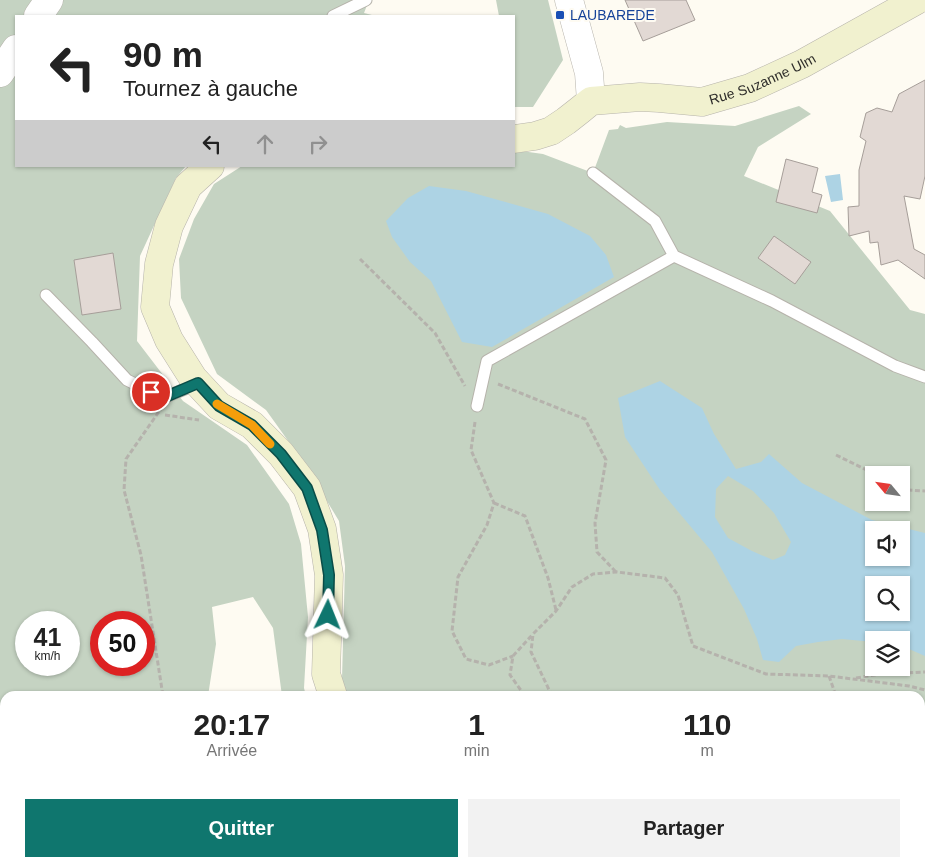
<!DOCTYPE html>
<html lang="fr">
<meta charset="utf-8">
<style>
:root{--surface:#fff;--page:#f2f2f2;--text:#222;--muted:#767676;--accent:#0f766e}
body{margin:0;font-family:Arial,sans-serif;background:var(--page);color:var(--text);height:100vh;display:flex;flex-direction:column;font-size:19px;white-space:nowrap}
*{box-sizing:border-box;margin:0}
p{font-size:16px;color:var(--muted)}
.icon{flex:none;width:28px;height:28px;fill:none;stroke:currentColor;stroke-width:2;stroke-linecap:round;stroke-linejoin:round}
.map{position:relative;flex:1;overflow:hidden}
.details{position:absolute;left:0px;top:691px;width:925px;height:176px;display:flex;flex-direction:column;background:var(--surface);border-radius:15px 15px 0 0;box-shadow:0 1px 4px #0004}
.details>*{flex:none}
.banner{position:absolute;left:15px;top:15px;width:500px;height:152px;border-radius:0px;box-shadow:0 1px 4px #0004;background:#fff;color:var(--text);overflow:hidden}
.needle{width:32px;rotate:299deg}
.controls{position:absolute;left:865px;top:466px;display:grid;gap:10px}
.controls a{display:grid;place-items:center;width:45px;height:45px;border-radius:0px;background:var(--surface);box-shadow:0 1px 4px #0004;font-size:25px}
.speed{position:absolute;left:15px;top:611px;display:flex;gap:10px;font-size:25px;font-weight:700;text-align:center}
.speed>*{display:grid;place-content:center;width:65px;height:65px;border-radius:50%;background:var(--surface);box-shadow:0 1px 4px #0004;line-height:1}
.speed small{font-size:12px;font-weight:400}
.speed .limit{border:8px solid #d22;background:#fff;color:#111}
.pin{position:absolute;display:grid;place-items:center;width:42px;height:42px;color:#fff;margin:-21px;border:2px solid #fff;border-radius:50%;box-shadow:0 1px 5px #0007}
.me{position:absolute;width:55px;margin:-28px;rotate:2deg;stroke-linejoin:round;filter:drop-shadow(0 0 4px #0008)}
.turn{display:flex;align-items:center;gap:18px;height:105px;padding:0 25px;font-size:22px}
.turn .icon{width:65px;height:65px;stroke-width:2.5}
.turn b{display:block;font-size:35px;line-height:42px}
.lanes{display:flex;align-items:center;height:48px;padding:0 25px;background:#0003;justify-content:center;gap:25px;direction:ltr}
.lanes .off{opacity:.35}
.eta{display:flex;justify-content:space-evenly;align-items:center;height:85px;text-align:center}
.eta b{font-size:30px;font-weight:600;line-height:35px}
.action{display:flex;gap:10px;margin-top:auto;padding:10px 25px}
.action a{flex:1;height:58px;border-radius:0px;background:var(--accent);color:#fff;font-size:20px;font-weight:600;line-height:58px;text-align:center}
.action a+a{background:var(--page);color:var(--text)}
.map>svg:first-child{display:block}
.green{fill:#c5d3c2;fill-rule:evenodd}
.water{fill:#add3e4;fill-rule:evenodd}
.building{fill:#e2d9d4;stroke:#a69e99}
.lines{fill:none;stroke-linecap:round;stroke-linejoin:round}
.service-casing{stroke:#b6b3ab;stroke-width:13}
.tertiary-casing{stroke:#b6b3ab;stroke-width:29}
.secondary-casing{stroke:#b6b3ab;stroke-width:29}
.path{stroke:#b5b2ac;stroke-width:3;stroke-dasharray:5 2.5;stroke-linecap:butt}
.service{stroke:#fff;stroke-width:11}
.tertiary{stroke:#fff;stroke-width:28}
.secondary{stroke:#f1f1cf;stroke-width:28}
.route-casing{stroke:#0a4d48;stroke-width:12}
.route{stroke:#0f766e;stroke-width:9}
.slow{stroke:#f59e0b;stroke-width:9}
.transit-dot{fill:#1a4fb4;stroke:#fefbf2;stroke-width:2}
.labels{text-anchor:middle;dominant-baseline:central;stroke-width:4;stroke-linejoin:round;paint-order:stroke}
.transit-label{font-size:14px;fill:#164399;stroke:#fefbf2;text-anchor:start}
.street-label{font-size:14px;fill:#2e2d2a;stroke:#fefbf2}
</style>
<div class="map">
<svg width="925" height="867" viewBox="0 0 925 867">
<rect width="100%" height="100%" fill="#fefbf2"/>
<path class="green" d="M0,0h369l-5,13 12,3h-360v150h170l-10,12 -36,78 -3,85 46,60 64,44 42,59 12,40 7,73 -4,71 2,8h-24l-9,-68 -20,-31 -41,10 4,37 -8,52h-203v166l164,1 -4,4h-165zM26,622h43v43h-43zM101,622h43v43h-43z
M496,0h52l15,60 -30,47h-19v-91h-15z
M799,106l12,8 -53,33 -14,29 86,35 80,99 15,4v553h-546v-5h541v-166h-572l-6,-17 3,-113 -6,-45 -35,-58 -38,-53 -49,-36 -36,-76 -2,-39 15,-40 20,-35 28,-18h272v-16l29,4 50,19 16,-43 9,-1 2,-4 6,3 41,-6 68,4zM874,475h27v27h-27zM874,530h27v28h-27zM874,585h27v27h-27zM874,640h27v28h-27z"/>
<path class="water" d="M840,174l3,26 -12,2 -6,-26z
M429,186l37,5 82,23 42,22 16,19 8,22 -122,70 -30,-5 -31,-61 -21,-19 -18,-25 -6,-16 22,-23z
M660,381l42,27 12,26 22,35 25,-7 8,-8 33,29 70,37 53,13v123l-16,-7 -8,-2v-7h-27v2l-32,-3 -24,3 -22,4 -17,16 -16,-2 -6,-21 -13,-30 -32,-57 -52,-62 -35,-53 -7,-39zM728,476l25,15 21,22 17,29 -6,13 -12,5 -21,-9 -24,-13 -13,-21 1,-28zM874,530h27v28h-27zM874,585h27v27h-27z"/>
<path class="building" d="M625,0h61l9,20 -52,21z
M925,80v96l-5,23 -16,-3 10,53 11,6v24l-27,-19 -17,5 -3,-23 -8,1 -1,-12 -20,5 -1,-29 11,-1v-36l7,-29 -6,-4 6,-24 11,-5 15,4 7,-18z
M786,159l32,9 -6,24 10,3 -5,18 -41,-11z
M774,236l37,26 -16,22 -37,-26z
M113,253l8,56 -39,6 -8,-55z"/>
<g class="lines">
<defs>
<path id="service" d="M333,16l33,-16
M593,173l62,48 19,35 98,45 123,65 30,11
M46,295l46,47 35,38 36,18 34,-14
M477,406l10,-45 187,-105
M219,867l1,-5
M263,867l1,-5"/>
<path id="tertiary" d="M569,0l20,73 2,28
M38,16l11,-16
M0,73l16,-24"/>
<g id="secondary">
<path id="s1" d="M514,139l21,-3 16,-5 15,-10 14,-11 11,-9 49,-4 19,1 43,4 48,-14 52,-24 115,-64"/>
<path d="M210,166l-22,20 -19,40 -10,38 -4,43 14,33 24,38 26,28 33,19 29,29 26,34 15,41 7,46 -3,99 7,22"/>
<path d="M349,867l1,-5"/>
</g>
</defs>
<use href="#service" class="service-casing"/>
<use href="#tertiary" class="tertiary-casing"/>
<use href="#secondary" class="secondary-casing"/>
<path class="path" d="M360,259l75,74 30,53
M498,384l87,35 21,41 -11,63 2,29 19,20
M159,414l-1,-1 -32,46 -2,31 17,65 22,141
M165,415l34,5
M475,422l-4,28 23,53 -7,22 -29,52 -6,54 14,28 23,6 24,-9
M836,455l41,20
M901,486l7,4 17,1
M494,503l31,13 23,62 8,32
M829,676l7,20
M856,678l25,-4 44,-2
M525,696l-15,-21 3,-19 20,-22
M552,696l-21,-44 2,-18 23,-23 16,-24 21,-13 24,-2 48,6 13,17 15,51 73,28 63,2 80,10 16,4
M920,844l5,3
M920,854l5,1
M512,862l1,5
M151,867v-5
M812,867l9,-5"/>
<use href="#service" class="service"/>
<use href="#tertiary" class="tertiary"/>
<use href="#secondary" class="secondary"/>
</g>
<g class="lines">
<defs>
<path id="route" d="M151,392l12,6 35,-15 21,23 33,19 29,29 26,34 15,42 7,45 -1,40"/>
</defs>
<use href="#route" class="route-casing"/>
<use href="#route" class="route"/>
<path class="slow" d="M217,404l35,21 18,19"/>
</g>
<rect class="transit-dot" x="555" y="10" width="10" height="10" rx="2.5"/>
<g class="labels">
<g class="transit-label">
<text x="570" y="15">LAUBAREDE</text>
</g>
<g class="street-label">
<text stroke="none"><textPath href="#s1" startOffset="264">Rue Suzanne Ulm</textPath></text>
</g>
</g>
</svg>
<div class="controls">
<a><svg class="needle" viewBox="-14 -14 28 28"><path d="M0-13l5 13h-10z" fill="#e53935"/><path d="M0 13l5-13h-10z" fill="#767676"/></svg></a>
<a><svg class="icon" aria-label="sound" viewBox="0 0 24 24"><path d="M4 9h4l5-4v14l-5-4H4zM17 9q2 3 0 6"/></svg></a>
<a><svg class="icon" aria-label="search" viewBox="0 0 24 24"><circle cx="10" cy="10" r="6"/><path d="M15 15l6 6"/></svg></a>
<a><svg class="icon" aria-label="layers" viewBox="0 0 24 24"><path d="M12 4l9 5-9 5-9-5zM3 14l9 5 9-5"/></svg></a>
</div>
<div class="speed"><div>41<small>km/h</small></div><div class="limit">50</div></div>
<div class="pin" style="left:151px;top:392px;background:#d93025"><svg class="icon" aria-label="arrive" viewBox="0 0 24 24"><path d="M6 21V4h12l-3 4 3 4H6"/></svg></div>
<svg class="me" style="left:328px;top:615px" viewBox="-20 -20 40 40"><path d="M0-17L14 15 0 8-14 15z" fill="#0f766e" stroke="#fff" stroke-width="4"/></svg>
<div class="banner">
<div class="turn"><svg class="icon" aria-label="left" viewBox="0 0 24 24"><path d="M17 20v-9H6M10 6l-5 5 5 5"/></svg><div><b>90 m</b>Tournez à gauche</div></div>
<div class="lanes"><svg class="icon" aria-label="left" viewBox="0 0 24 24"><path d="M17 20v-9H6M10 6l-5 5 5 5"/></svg><svg class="icon off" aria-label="ahead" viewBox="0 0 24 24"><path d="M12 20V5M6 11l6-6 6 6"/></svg><svg class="icon off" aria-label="right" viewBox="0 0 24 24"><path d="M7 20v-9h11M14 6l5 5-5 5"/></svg></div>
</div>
<section class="details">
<div class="eta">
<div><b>20:17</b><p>Arrivée</p></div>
<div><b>1</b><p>min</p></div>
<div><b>110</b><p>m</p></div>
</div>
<div class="action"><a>Quitter</a><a>Partager</a></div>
</section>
</div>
